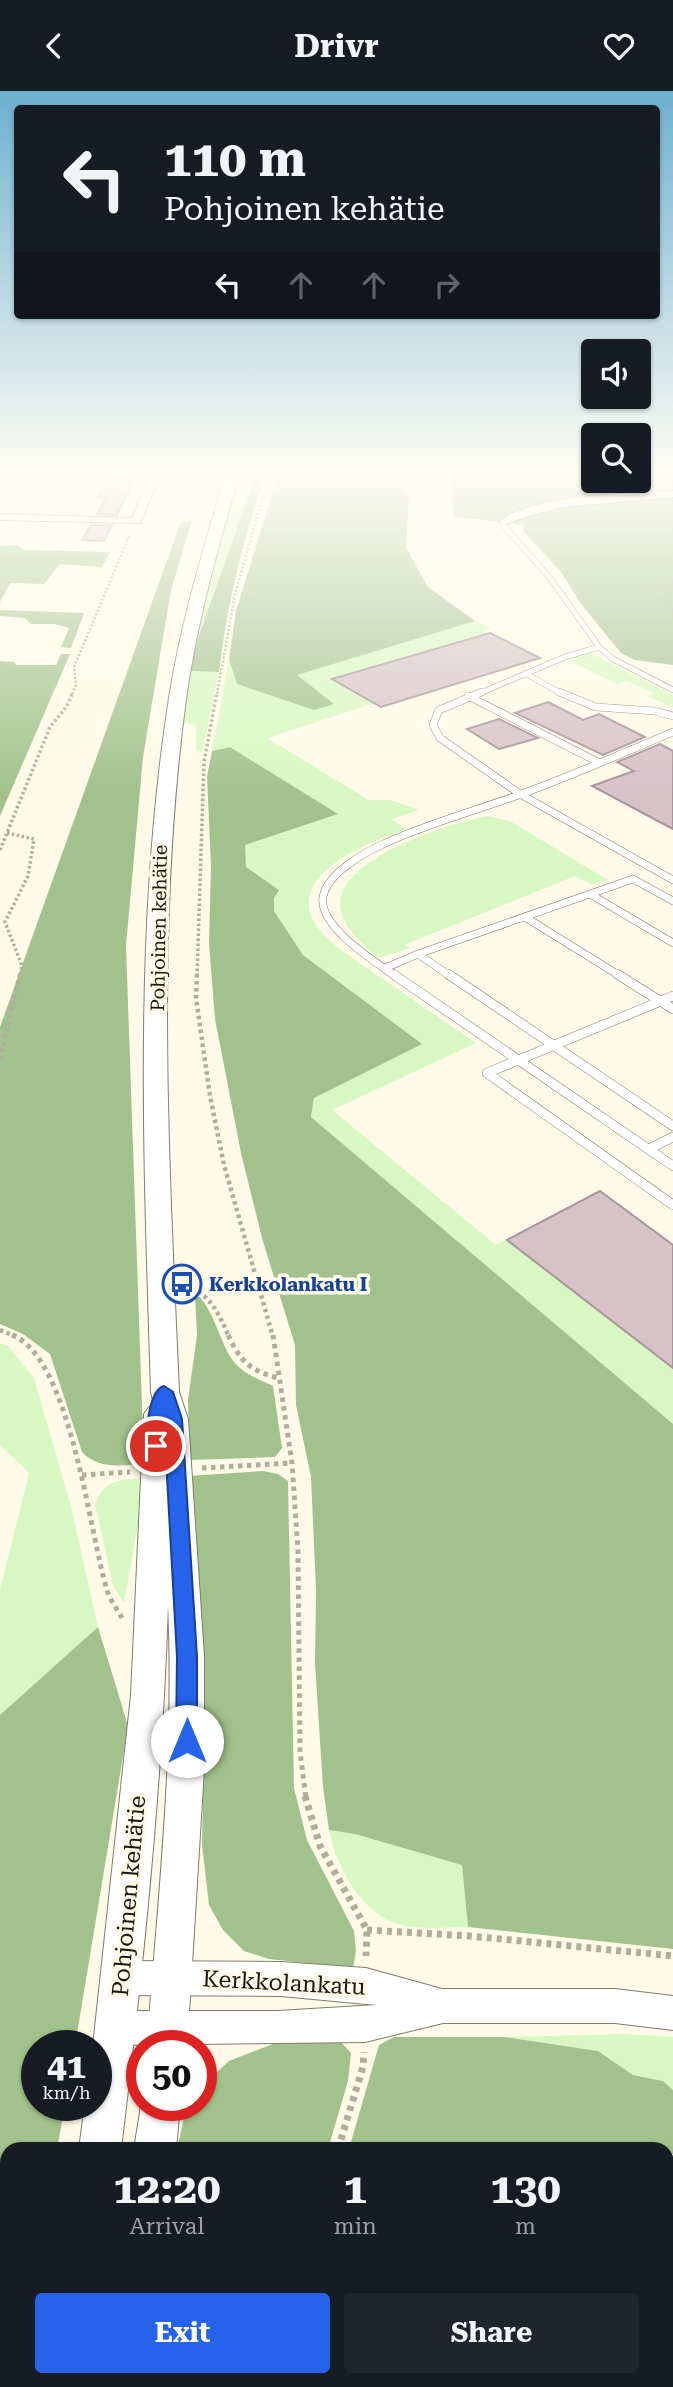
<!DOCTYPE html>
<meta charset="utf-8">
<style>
:root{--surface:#171b24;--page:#20242c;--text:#f1f3f6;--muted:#9ea1a6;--accent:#2563eb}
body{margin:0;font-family:"Roboto Serif",serif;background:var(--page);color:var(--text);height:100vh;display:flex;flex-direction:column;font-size:26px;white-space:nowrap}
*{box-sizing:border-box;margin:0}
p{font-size:23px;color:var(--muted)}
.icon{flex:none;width:38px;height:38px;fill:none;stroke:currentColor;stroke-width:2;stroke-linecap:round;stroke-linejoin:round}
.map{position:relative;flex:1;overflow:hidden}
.details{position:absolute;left:0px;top:2051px;width:674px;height:245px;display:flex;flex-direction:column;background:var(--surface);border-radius:21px 21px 0 0;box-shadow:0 2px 5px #0004}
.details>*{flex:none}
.hud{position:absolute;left:14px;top:14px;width:646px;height:214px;border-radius:7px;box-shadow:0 2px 5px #0004;background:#171b24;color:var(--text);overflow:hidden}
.tools{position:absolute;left:581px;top:248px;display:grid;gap:14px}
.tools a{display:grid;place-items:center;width:70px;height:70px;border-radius:7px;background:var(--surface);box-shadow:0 2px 5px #0004;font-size:35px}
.speed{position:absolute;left:21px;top:1939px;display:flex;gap:14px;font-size:35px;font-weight:700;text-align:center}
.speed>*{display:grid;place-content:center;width:91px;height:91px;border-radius:50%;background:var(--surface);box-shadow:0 2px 5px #0004;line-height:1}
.speed small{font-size:18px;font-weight:400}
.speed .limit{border:10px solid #d22;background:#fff;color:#111}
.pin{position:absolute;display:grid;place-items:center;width:60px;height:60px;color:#fff;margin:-30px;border:4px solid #fff;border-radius:50%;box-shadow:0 2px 7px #0007}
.me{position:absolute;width:77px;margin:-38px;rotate:0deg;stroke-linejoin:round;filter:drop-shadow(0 0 5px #0008)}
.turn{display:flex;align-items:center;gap:24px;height:147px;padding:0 35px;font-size:32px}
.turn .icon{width:91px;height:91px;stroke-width:2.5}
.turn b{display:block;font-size:49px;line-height:60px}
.lanes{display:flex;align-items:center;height:66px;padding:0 35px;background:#0003;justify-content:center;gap:35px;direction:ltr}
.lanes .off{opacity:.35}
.eta{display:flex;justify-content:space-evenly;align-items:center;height:119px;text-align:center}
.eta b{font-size:42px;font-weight:700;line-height:49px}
.cta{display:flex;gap:14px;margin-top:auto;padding:14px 35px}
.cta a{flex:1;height:80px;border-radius:7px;background:var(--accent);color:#fff;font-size:28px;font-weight:700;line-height:80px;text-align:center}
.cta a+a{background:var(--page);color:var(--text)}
header{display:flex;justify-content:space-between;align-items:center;height:91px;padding:0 35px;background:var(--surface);font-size:32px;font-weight:700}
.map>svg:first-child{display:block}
.green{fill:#d7f8c2}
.forest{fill:#a1c28c}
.building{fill:#d7c2c8;stroke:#a8949a;stroke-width:2}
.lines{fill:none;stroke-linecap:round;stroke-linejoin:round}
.service-far2-casing{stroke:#817c6c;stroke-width:6}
.service-far1-casing{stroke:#817c6c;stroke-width:8}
.service-casing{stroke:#817c6c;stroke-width:10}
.minor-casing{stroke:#817c6c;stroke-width:2}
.tertiary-casing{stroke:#817c6c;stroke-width:2}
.secondary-casing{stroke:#817c6c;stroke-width:2}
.path-far4{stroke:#b1ad9e;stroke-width:2.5;stroke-dasharray:2 2;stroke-linecap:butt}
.path-far3{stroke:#b1ad9e;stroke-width:3.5;stroke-dasharray:2.5 2.5;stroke-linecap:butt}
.path-far2{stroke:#b1ad9e;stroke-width:4.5;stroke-dasharray:3.5 3.5;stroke-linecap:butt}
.path-far1{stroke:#b1ad9e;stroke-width:5;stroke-dasharray:4.5 4.5;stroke-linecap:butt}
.path{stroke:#b1ad9e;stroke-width:7;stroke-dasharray:5 5;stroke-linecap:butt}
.service-far2{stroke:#fff;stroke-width:5}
.service-far1{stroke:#fff;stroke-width:7}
.service{stroke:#fff;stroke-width:9}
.minor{fill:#fff;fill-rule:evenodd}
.tertiary{fill:#fff;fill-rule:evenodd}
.secondary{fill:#fff;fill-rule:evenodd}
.route{fill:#2563eb;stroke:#184099;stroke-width:2}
.labels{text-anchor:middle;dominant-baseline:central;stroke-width:7;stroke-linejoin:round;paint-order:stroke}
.street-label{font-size:19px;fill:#191811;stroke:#fffae7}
.transit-label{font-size:19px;font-weight:bold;fill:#164399;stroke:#fffae7;text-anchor:start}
.near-street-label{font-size:23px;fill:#191811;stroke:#fffae7}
</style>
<header><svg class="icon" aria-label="back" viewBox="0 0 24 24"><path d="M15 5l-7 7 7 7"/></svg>Drivr<svg class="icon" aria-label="heart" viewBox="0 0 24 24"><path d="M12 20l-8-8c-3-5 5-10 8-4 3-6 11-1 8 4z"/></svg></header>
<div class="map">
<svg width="673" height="2296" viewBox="0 0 673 2296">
<rect width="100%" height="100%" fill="#fffae7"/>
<path class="green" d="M244,381h13l-61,172 29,-120z
M475,530l16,7 -8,3 7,2 -157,46 42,24 -108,35 102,62h22l28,10 -28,9 15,10c-32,12 -117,42 -93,91 12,23 41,38 61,53 34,23 68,47 102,70l-144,67 164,135 11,-5 166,128v56l-362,-307 3,-19 107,-54 -118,-89 -29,-44v-13l5,-8 -33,-23 -2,-22 93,-31 -107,-67 -18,4 17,-92 8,25 59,-9z
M591,562l82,42v13l-26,-12 7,-3 -27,-12 -10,3 -48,-24z
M191,580l28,1 -17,81 -6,-3v-25l-13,-2z
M487,725l23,5 98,59 -16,5 -17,-9 -171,69 6,3 -32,10c-15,-14 -39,-33 -38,-56 3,-45 110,-79 147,-86z
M0,1252l8,3 26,32 37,129 27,120 -98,88v-126l29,-116 -29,-28z
M144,1387l-2,23 -18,102 -11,-17 -18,-82c8,-24 26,-25 49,-26z
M329,1739l26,4 107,31 6,62c-20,0 -45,3 -66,-2 -40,-9 -66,-58 -73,-95z
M627,1943l46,3v53l-10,-9 -30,-6 -35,-24 -94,-14z"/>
<path class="forest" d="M257,381h10c-24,64 -40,133 -48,200l-28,-1 5,-27z
M279,381h113l17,25 -3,51 22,39 47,34 -178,54 37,29 -20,6 -77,-26 -8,-25 7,-48z
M451,381h142v9h46v-9h34v193l-38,-5 -14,-7 -40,-49 -19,-31 -39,-42 2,-6 -72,-9z
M192,429l-21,70 -28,167 -17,189 18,518c-23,1 -45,6 -62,-12l-32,-98 -27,-20 -23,-10v-297l180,-503z
M17,454l7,5 86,2 -8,15 -42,-3 -16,20 -34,-1 -10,19v-56z
M0,519l84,3 -13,35 -10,-1 8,-19 -15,-4h-23l-6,-6 -25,-2z
M61,563h9l-70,162v-155l14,1 2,3h40z
M230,656l108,67 -93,31 1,22 33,23 -5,8v13l29,44 119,89 -108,54 -3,19 362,307v525l-205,-22 -6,-62 -107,-31 -26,-4 -6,-43 -8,-123 1,-74 -5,-113 -15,-72 -1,-60 -33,-107 -21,-85 -26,-134 -6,-75 2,-78 -4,-90 5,-25z
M195,1206h5c17,21 20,47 34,65 10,12 26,18 39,24l9,62 -7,9 -85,3 -2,-60 9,-65z
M263,1380l15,3 10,7 6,307 13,52 47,91 2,20 -3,17 -84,-9 -25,-8 -21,-21 -14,-25 -7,-61 3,-151 -17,-217z
M98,1536l30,99 -53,320h-38v59h28l-8,44h-50v217l-7,11v-662z
M394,1946h110l94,14 35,24 30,6 10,9v64l-6,1v-6h-318l30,-104z
M341,1951l10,11 -3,28 -20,68h-151l7,-31 7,-13h10l1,-19 27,-25 44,-17z
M667,2092l6,1v203h-402l2,-7h394z
M151,2289h98l-3,7h-95z"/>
<path class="building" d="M108,386h20l-2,4 6,3 -15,31 -20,-1 9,-17h-8z
M91,434h21l-8,16 -22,-1z
M490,542l50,25 -159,49 -49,-28z
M548,611l35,18 16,-6 46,23 -42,18 -88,-42z
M499,628l39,19 -39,11 -32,-20z
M660,653l13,7v78l-81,-43 42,-15 -17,-9z
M600,1100l73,54v123l-166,-128z"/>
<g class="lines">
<defs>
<path id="service-far2" d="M599,556l14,12 60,31
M525,582l37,21
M478,603l87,-37 34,-10 -49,-69 -46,-52"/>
<path id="service-far1" d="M482,601l-43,18 -6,15 7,13 80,56 153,86
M559,601l37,15 58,4 19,5
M468,605l130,66
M590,803l83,49
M525,826l95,59
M385,877l33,-14
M395,885c-21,-15 -77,-50 -72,-79 4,-23 39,-43 58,-52 42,-20 90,-33 135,-49 53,-19 105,-42 157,-64
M450,885l-32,-22 215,-75 40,22"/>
<path id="service" d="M393,883l280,192
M448,883l225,152
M617,883l56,35
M673,905l-186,77 186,132
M649,1058l24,-12"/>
<path id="minor" d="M152,381h10l-22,51 -140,-3v-6l132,4z
M673,400v6l-111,10 -38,10 -20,8 -5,-3c32,-28 131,-28 174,-31z"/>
<path id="tertiary" d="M122,1870l159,1 85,6 76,21h173l58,7v34l-58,-7h-172l-78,19 -249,3 -13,-5 -5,-12 5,-12 13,-5h162l99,-6 -96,-9 -159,-1 -13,-5 -5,-12 5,-12z"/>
<path id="secondary" d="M226,381h14c-22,75 -43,150 -54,227 -31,230 -17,462 -7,693l9,27 16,238v112l-17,277h-40c11,-147 28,-294 21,-441 -6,182 -25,363 -47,544h-42l6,-44h11v-59h-3l38,-351 13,-281 5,-7 5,-2 -3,-13c-7,-231 -18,-464 18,-694 12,-77 35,-151 57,-226z
M142,2009v5h38l-4,44h-42z
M46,2289h46l-1,7h-46z
M107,2289h46l-1,7h-46z"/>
</defs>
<use href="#service-far2" class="service-far2-casing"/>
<use href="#service-far1" class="service-far1-casing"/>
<use href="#service" class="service-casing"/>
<use href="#minor" class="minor-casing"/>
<use href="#tertiary" class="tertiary-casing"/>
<use href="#secondary" class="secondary-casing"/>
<path class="path-far4" d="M673,492l-5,3 -5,13 10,12
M72,603l4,-9 -2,-18 56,-133
M217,603l18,-100 35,-122"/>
<path class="path-far3" d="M7,742l27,6 -6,37 -23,46 17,44 -2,10
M0,759l50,-123 17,-21 6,-14
M197,885l7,-214 13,-70"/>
<path class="path-far2" d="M197,883l-1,24 14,98 14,69 49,172
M0,968l20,-85
M186,1194c25,10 33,29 43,52
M0,1239l17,7"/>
<path class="path-far1" d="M12,1244c59,23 77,197 95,255 3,10 10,19 15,28
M228,1244c13,27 21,35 50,43
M273,1244l19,128 6,88 2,201 6,46
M202,1377l90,-5
M82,1384l48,-3"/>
<path class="path" d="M305,1705l15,50 47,84 -1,26
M367,1839l103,6 203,20
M338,2058l25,-82 1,-15
M259,2296l2,-7"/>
<use href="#service-far2" class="service-far2"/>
<use href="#service-far1" class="service-far1"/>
<use href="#service" class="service"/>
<use href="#minor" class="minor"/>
<use href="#tertiary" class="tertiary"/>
<use href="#secondary" class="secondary"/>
</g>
<linearGradient id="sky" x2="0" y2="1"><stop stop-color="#6db0d0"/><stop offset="0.54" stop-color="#fffdf4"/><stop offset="1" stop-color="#fffdf4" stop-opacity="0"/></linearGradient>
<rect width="673" height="703" fill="url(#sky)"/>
<path class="route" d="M164,1295l9,6 9,27 15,238v84l-3,6 -7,2 -8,-2 -3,-6 1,-84 -12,-216 -3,9h-12c-7,-13 -1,-60 14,-64z"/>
<defs>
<symbol id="bus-ring" viewBox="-11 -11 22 22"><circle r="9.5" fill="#fffae7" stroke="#1a4fb4" stroke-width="1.5"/><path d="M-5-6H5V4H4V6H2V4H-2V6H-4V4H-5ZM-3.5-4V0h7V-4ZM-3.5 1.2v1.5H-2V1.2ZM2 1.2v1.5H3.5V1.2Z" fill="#1a4fb4"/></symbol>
</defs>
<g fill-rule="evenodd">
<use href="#bus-ring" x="160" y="1171" width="44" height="44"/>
</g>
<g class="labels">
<g class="street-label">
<text transform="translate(159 837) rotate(-89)">Pohjoinen kehätie</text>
</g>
<g class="transit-label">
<text x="209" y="1193">Kerkkolankatu I</text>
</g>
<g class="near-street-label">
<text transform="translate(129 1805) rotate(-85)">Pohjoinen kehätie</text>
<text transform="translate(284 1892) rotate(3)">Kerkkolankatu</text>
</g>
</g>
</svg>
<div class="tools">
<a><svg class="icon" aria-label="sound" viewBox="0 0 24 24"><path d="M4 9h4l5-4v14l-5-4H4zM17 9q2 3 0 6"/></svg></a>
<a><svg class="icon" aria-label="search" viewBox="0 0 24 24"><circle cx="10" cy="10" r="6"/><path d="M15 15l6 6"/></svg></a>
</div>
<div class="speed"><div>41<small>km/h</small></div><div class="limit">50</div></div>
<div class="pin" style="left:156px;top:1355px;background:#d93025"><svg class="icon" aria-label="arrive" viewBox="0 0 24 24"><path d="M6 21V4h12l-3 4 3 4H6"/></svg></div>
<svg class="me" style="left:187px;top:1650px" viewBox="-20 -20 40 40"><circle r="19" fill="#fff"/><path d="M0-13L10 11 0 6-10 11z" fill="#2563eb"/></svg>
<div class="hud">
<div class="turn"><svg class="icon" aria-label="left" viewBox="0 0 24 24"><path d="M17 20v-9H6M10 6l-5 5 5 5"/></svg><div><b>110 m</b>Pohjoinen kehätie</div></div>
<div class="lanes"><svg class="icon" aria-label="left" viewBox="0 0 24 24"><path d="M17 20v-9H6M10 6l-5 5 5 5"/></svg><svg class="icon off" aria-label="ahead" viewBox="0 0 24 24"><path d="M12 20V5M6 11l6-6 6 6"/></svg><svg class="icon off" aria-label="ahead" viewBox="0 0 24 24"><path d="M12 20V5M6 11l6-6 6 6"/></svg><svg class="icon off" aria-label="right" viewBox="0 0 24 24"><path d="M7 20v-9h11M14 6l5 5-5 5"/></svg></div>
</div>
<section class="details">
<div class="eta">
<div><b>12:20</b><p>Arrival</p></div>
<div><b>1</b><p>min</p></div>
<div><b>130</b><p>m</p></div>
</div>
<div class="cta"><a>Exit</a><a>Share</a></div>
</section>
</div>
